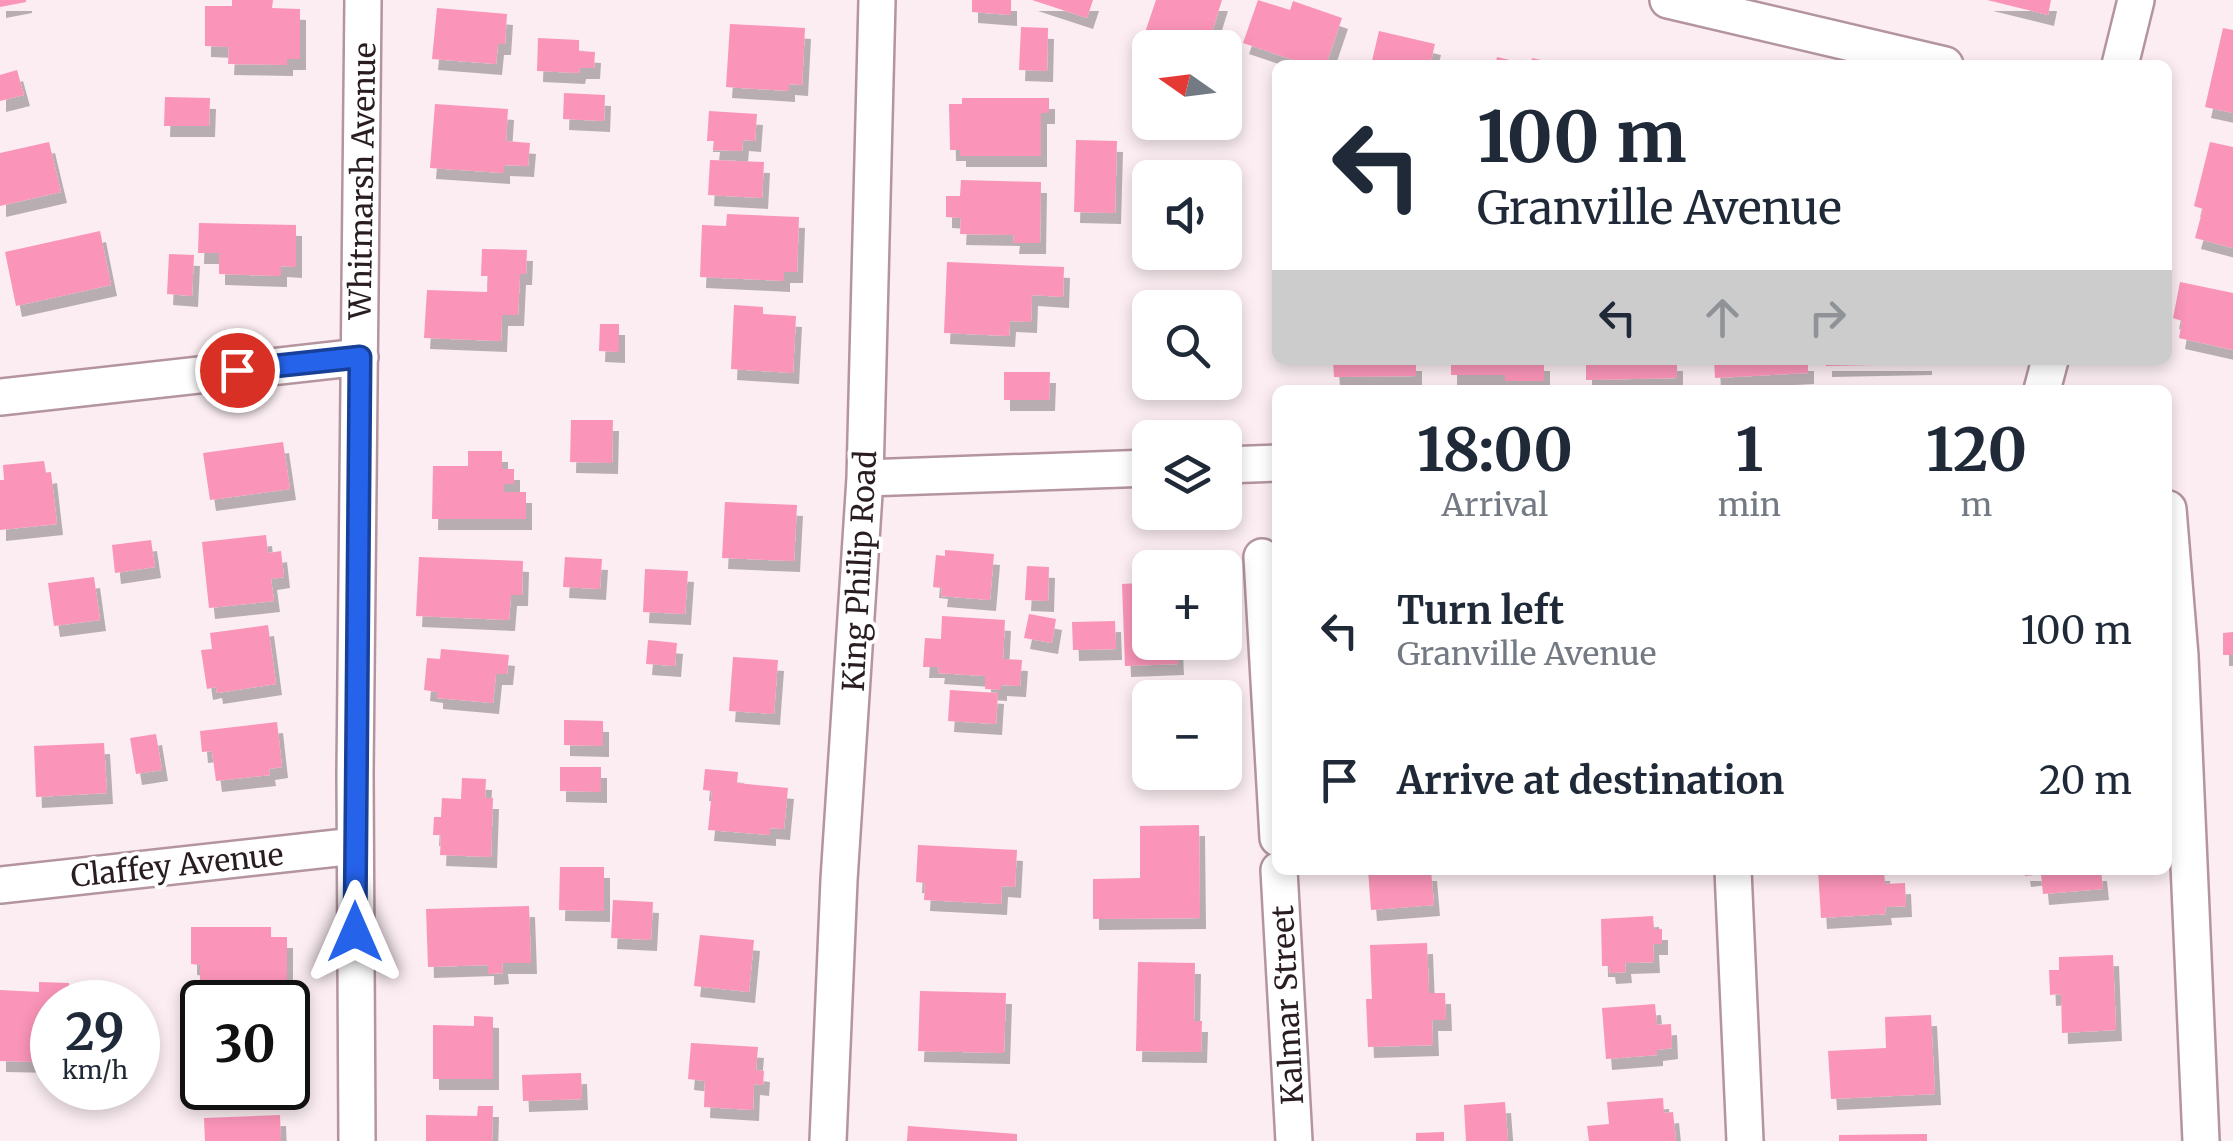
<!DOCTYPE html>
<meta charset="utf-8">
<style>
:root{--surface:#fff;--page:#f2f2f3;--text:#1f2937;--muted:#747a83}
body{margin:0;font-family:Merriweather,serif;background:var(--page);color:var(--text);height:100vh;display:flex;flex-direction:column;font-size:38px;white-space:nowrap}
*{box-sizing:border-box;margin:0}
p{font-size:32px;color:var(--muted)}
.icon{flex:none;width:55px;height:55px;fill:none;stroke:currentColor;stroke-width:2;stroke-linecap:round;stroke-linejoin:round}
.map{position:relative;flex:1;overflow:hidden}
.details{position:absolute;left:1272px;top:385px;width:900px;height:490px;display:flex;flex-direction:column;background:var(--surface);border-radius:15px;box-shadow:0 5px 15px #0003}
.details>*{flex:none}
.top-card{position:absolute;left:1272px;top:60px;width:900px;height:305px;border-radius:15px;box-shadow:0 5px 15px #0003;background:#fff;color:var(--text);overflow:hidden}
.needle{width:65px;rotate:284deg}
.buttons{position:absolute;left:1132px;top:30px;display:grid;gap:20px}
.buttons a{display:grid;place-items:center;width:110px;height:110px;border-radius:15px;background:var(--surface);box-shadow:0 5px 15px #0003;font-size:50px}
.speed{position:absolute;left:30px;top:980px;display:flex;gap:20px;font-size:50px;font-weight:700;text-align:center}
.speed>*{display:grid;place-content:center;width:130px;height:130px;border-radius:50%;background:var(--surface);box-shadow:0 5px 15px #0003;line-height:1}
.speed small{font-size:25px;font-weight:400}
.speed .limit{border:5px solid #111;border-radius:15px;background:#fff;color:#111}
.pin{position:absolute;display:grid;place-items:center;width:85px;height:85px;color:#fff;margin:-42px;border:5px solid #fff;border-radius:50%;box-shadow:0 2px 10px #0007}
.me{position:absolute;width:110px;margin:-55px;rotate:0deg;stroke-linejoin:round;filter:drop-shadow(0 0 8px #0008)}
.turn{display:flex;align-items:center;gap:35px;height:210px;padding:0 40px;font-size:45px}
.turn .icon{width:130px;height:130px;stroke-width:2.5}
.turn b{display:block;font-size:70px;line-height:85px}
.lanes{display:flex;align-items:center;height:95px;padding:0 40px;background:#0003;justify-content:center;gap:50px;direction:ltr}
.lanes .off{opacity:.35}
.eta{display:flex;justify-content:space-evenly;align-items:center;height:170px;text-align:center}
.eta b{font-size:60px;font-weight:700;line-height:70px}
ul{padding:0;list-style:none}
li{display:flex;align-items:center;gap:30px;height:150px;padding:0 40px}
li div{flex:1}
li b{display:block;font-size:38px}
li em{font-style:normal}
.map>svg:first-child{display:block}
.building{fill:#fa94b8;filter:url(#shadow)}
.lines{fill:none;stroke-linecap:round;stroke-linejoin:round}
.minor-casing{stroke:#b4959f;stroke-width:40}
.minor{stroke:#fff;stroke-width:35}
.route-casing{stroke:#184099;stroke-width:25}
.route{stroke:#2563eb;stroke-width:18}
.labels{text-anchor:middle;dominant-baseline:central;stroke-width:8;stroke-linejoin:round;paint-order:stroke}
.street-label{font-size:30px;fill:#291d21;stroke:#fff}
</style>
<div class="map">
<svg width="2233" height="1141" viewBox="0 0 2233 1141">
<defs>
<filter id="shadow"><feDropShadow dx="6" dy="11" stdDeviation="0" flood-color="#0004"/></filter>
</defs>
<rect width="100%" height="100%" fill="#fbedf1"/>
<path class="building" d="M0,0h26v2l-26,5z
M232,0h41l-1,8 28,1v50h-13v6l-59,-1 1,-17 -24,-1v-40h27z
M972,0h39v15l-39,-3z
M1032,0h61l-6,18z
M1156,0h66l-15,48h-57v22l-16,-5z
M1258,0l32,10 3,-9 49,17 -16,47h-18l-65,-22z
M1987,0h64l-3,15z
M437,8l70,6 -2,30h-7l-2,20 -64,-5z
M730,24l75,4 -3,57 -13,-1v7l-63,-4z
M1021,27l27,1 -1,43 -28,-1z
M2223,28l10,2v83l-28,-6z
M1379,31l56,13 -5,21h-59z
M538,38l41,2v11l16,1 -1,16h-14l-1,5 -42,-2z
M1497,57l30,7v1h-32z
M1532,58l23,5v2h-24z
M17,70l7,25 -24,6v-26z
M564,93l41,2 -1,26 -41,-2z
M165,97l45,1 -1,28h-45z
M962,98h87v15h-8v43h-81v-6h-10l-1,-46h13z
M435,104l73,5 -2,32 24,2 -2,23 -24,-1v8l-74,-5z
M709,111l48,3 -2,27 -12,-1 -1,11 -29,-1 1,-9h-7z
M1076,140l41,1 -2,72 -41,-1z
M49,142l12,50 -61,14v-53z
M2210,142l23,5v101l-38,-10 8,-29 -9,-3z
M710,160l54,2 -2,36 -54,-3z
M961,180l80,2 -1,61h-27l1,-8 -54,-1 1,-16 -15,-1v-21h14z
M727,214l72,3 -2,55h-13v9l-84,-4 2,-52 24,1z
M199,223l97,2v42l-15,-1v10l-62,-2v-21h-21z
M100,231l11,54 -95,21 -11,-54z
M482,249l45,1 -1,24h-6l-2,41h-16l-1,26 -77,-3 3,-48 60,2 1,-16h-7z
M169,254l25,1 -2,41 -25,-2z
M947,262l117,5 -1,30 -31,-2 -1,27 -21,-1 -1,15 -65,-3z
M2180,282l53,11v57l-54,-12 3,-17 -9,-3z
M734,305l29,2v7l33,2 -3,57 -62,-4z
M600,324h19v28l-20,-1z
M1333,360h83v16l-82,1z
M1451,360h93v21h-39v-6h-54z
M1586,360h91v18l-91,2z
M1714,360h94v13l-93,5z
M1826,360h100v4l-100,2z
M1004,372h46l-1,28h-45z
M571,420h42l-1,43 -42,-1z
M283,442l7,47 -80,11 -7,-47z
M468,451h34v18h12v15h-10v8h22v27h-94l1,-53h35z
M44,461l2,12 5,-1 6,52 -57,6v-50h4l-1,-15z
M725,502l72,3 -3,56 -72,-3z
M266,535l2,18 13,-2 3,26 -13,2 3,22 -65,7 -7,-66z
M151,540l4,27 -40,6 -3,-28z
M945,550l49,4 -4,46 -49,-4 1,-8 -9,-1 3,-32 9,1z
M419,557l104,4 -1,34h-11l-2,25 -93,-4z
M565,557l37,2 -2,30 -37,-2z
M1027,566l22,1 -1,34 -23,-1z
M1138,566h12v76h27l1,22 -53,2 -3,-82 17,-1z
M645,569l43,2 -3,43 -42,-2z
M94,577l6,43 -46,6 -6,-43z
M1029,614l27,5 -4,24 -28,-5z
M942,616l63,4 -2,39 19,1 -2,26 -19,-1v5l-16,-1v-13l-47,-3 1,-6h-16l2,-29 16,1z
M1115,621l1,28 -43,1 -1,-28z
M268,625l8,59 -59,9 -1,-6 -9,2 -6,-39 11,-1 -2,-16z
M2233,632v23h-10v-22z
M648,640l29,3 -2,23 -29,-2z
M441,649l68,6 -2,19h-11l-3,29 -56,-5v-6l-13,-2 3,-32 13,1z
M733,657l45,3 -4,54 -45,-3z
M950,690l48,3 -2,31 -48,-3z
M564,720l39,1v25l-39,-1z
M277,722l5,45 -13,2 1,6 -54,6 -4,-30 -10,1 -2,-21z
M156,734l6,36 -26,4 -6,-36z
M104,743l3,50 -71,4 -2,-51z
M560,767h41v25l-41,-1z
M705,769l33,3 -1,11 51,5 -4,41 -14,-1v7l-62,-5 4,-39 -9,-1z
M462,778l24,1 -1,19h8l-2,59 -51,-2 1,-20h-8l1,-18h7l1,-19 19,1z
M1199,825l1,93 -107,1v-40l47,-1v-52z
M918,845l99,5 -2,37 -13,-1 -1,18 -77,-4 1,-17 -9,-1z
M560,867h44v44l-45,-1z
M1368,870h63l3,35 -63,5z
M1818,870h66l1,14 20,-1 1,23 -21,1 1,7 -65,4z
M2024,870h77l2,19 -60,5 -2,-20 -16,2z
M613,900l40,2 -2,38 -40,-2z
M529,906l2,57h-29l1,10 -15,1v-9l-60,2 -2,-58z
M1653,916l1,13h8v15h-9l1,18 -29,1 1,9 -16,1 -1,-7h-7l-1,-47z
M191,927h80v10h16v50h-16l-1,7h-70v-29l-9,-1z
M700,935l54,5 -5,52 -55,-6z
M1427,943l2,50h16l1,27h-14l1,25 -65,2 -2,-48h6l-2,-54z
M2113,955l3,75 -54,3 -1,-39 -11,1 -1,-25h10v-13z
M1138,962l57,1 -1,58h8l-1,31 -65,-1z
M39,982l30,1 -1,19h-16v18h-3l-1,42 -48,-1v-71l39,2z
M920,991l86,2 -2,60 -86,-2z
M1655,1004l2,21 14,-1 1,24 -15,2v5l-51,4 -4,-51z
M1931,1015l4,79 -104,5 -3,-48 58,-3 -1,-31z
M474,1016l19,1v62h-60v-54l41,1z
M691,1043l67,4 -2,23 8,1 -1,14 -9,-1 -1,26 -49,-3 1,-26 -17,-2z
M581,1073l1,26 -59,2 -1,-26z
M1663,1098l1,15 9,-1 3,29h-87l-2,-15 22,-2 -2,-22z
M1505,1102l3,39h-42l-2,-36z
M478,1106h15l-1,35h-66v-26l51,1z
M280,1115l1,26h-76l-1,-23z
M908,1126l109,8v7h-110z
M1444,1132v9h-28v-8z
M1927,1134v7h-88v-6z"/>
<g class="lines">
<defs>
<path id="minor" d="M1668,0l277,65
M2120,65l16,-65
M2042,390l8,-30
M0,397l360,-40
M1225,465l53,-2
M865,478l285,-10
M2168,509l12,147 21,485
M1262,557l16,281
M1279,870l15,271
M1733,870l12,271
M0,885l355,-39
M357,1141l-2,-367 8,-774
M828,1141l11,-261 26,-402 12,-478"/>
</defs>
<use href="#minor" class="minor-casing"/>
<use href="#minor" class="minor"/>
</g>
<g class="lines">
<defs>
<path id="route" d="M237,370l123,-13 -5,575"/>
</defs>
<use href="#route" class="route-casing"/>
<use href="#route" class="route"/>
</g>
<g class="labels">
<g class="street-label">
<text transform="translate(362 181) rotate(-89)">Whitmarsh Avenue</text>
<text transform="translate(859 571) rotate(-87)">King Philip Road</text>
<text transform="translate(177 865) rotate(-6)">Claffey Avenue</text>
<text transform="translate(1287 1005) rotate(-93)">Kalmar Street</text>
</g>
</g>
</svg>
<div class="buttons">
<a><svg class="needle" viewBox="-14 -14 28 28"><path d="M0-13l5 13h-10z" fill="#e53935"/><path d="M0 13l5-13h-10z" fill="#747a83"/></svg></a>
<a><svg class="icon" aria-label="sound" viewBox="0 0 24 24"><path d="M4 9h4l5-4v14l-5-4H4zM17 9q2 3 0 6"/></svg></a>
<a><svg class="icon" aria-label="search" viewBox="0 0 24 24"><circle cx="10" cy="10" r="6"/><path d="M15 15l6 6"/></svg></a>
<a><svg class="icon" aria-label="layers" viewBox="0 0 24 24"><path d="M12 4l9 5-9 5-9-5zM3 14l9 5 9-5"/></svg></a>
<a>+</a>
<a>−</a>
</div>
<div class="speed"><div>29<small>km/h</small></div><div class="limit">30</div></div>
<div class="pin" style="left:237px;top:370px;background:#d93025"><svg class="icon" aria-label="arrive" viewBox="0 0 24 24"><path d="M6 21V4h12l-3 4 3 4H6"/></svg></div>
<svg class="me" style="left:355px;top:932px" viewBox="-20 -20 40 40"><path d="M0-17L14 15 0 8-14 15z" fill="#2563eb" stroke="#fff" stroke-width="4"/></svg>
<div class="top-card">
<div class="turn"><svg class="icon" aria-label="left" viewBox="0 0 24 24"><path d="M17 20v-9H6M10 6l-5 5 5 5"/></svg><div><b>100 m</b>Granville Avenue</div></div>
<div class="lanes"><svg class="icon" aria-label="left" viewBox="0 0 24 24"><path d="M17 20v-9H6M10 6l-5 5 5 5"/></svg><svg class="icon off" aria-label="ahead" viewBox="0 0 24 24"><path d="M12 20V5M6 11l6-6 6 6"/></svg><svg class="icon off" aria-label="right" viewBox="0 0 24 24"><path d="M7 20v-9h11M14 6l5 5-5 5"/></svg></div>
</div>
<section class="details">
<div class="eta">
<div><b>18:00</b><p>Arrival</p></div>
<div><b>1</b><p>min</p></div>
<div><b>120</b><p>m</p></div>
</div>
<ul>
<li><svg class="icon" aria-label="left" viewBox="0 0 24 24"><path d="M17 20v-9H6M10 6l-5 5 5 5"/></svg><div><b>Turn left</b><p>Granville Avenue</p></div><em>100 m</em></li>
<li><svg class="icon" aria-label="arrive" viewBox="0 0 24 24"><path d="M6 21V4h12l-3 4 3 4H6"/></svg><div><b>Arrive at destination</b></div><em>20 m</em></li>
</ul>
</section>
</div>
